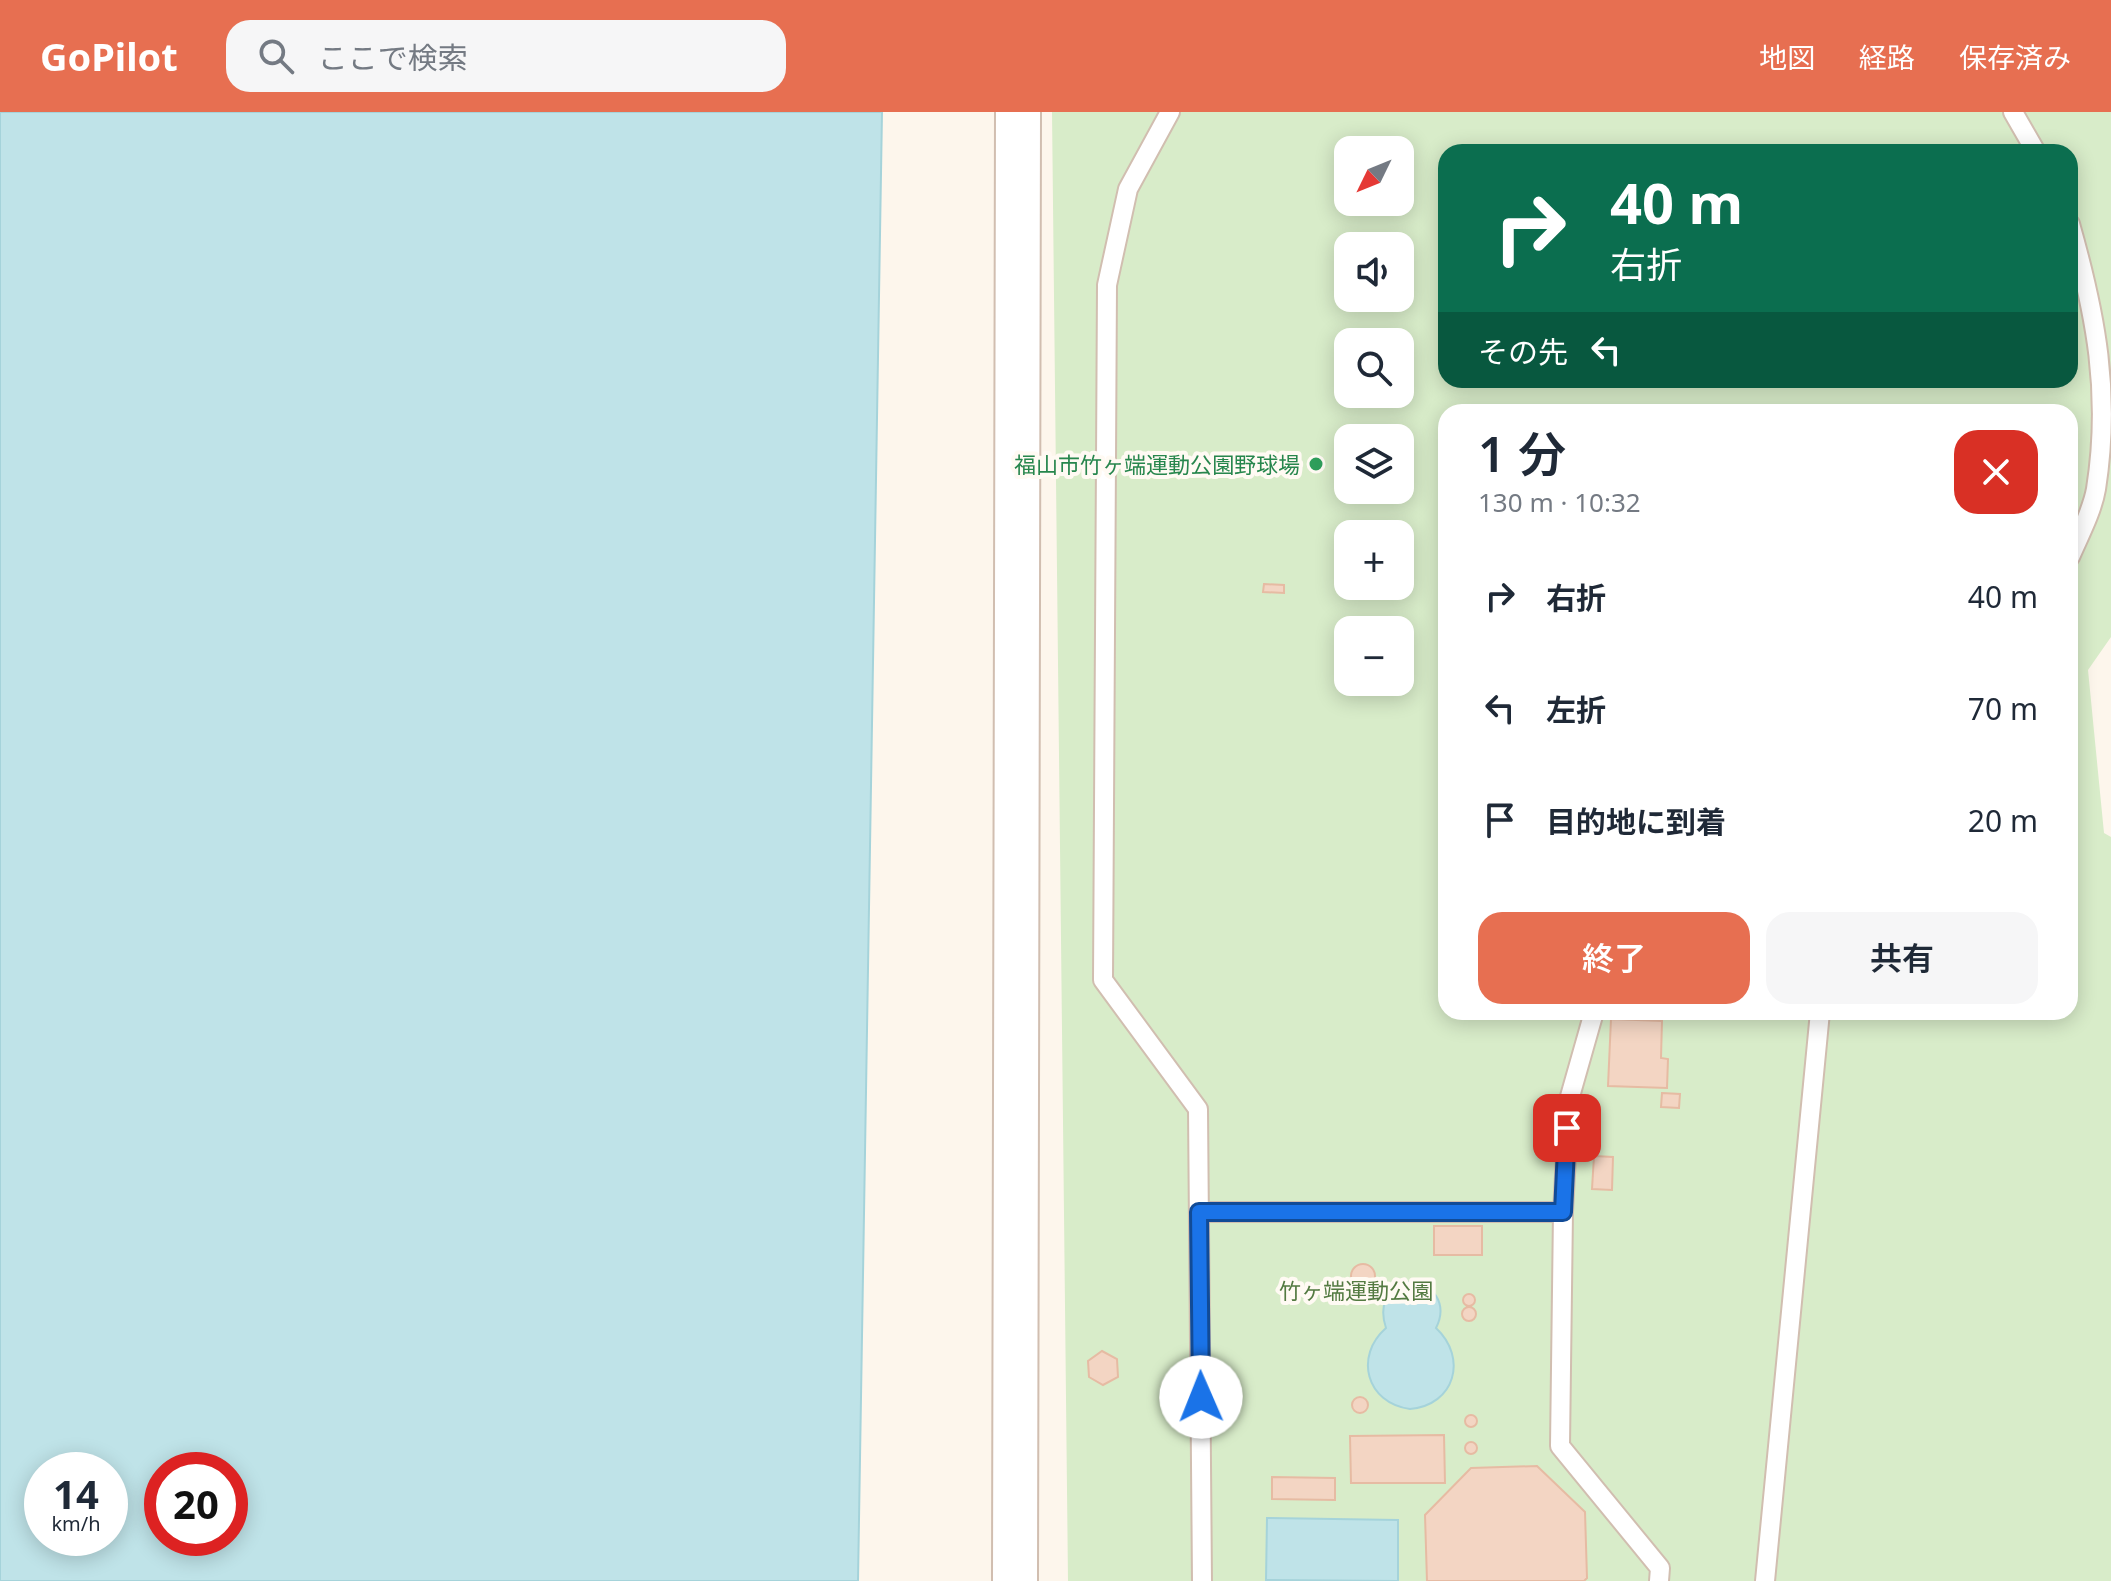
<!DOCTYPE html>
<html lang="ja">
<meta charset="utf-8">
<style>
:root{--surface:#fff;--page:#f6f6f7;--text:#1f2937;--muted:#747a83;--accent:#e76f51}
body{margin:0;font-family:"Noto Sans","Noto Sans JP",sans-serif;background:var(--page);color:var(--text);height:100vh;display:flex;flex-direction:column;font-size:30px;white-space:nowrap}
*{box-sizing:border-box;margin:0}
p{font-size:26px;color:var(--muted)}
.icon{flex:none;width:44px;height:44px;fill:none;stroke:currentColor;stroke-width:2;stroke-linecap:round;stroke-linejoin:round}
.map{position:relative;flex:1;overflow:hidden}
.drawer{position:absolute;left:1438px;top:292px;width:640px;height:616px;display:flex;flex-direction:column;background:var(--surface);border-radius:24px;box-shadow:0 4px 20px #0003}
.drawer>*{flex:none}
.guide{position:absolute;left:1438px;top:32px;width:640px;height:244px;border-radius:24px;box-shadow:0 4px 20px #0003;background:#0b6e4f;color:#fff;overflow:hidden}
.needle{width:52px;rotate:227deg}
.tools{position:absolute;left:1334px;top:24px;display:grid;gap:16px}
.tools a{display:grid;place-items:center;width:80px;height:80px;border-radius:16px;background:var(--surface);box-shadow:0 4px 20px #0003;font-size:40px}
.speed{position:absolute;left:24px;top:1340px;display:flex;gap:16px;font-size:40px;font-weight:700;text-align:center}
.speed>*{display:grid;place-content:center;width:104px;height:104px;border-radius:50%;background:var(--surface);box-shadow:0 4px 20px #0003;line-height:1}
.speed small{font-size:20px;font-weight:400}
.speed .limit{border:12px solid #d22;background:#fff;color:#111}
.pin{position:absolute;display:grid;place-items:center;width:68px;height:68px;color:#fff;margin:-34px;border-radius:16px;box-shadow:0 4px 12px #0006}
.me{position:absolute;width:88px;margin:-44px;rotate:359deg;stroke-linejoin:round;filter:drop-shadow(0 0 6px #0008)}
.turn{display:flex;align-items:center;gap:28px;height:168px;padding:0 40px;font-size:36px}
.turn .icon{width:104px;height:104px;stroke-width:2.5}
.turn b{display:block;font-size:56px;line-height:68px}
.then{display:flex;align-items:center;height:76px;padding:0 40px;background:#0003;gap:16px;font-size:30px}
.round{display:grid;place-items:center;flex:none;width:84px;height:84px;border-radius:24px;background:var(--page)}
.head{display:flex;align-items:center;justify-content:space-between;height:136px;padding:0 40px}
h1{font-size:48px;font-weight:600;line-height:60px}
.button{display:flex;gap:16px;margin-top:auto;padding:16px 40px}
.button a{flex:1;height:92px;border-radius:24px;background:var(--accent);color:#fff;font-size:32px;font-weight:600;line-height:92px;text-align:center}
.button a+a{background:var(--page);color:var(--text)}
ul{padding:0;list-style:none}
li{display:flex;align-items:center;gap:24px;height:112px;padding:0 40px}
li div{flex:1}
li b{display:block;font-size:30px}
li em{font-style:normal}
header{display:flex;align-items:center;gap:48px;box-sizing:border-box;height:112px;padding:0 40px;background:var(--accent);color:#fff}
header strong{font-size:38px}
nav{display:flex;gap:44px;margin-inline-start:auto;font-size:28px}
.search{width:560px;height:72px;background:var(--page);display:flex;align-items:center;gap:20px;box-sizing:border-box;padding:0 28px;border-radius:24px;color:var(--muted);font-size:30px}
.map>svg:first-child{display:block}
.green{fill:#d8ecc9;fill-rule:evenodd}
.water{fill:#bfe3e8;stroke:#a5d3da;stroke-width:2;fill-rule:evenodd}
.building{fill:#f3d5c3;stroke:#e6bba3;stroke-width:2}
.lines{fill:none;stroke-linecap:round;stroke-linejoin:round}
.service-casing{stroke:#d1beb0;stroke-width:22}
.tertiary-casing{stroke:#d1beb0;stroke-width:48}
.service{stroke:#fff;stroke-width:18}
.tertiary{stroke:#fff;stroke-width:44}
.route-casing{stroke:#114b97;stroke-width:20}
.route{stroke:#1a73e8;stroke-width:14}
.leisure-dot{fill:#2e9e5b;stroke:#fffaf3;stroke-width:3}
.labels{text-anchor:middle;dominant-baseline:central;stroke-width:8;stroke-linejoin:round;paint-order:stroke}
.leisure-label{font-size:22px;fill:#27864d;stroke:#fffaf3;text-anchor:end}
.park-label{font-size:22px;fill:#537a41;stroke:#fffaf3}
</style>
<header>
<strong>GoPilot</strong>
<div class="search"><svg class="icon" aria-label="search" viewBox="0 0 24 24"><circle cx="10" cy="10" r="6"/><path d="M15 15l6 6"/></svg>ここで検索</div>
<nav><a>地図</a><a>経路</a><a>保存済み</a></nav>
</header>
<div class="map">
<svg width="2111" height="1469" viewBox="0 0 2111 1469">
<rect width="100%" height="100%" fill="#fdf6ec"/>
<path class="green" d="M1052,0h1059v525l-23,33 16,163 7,4v744h-1043zM1348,38h52v52h-52zM1446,40h624v228h-624zM1348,134h52v52h-52zM1348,230h52v52h-52zM1446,300h624v600h-624zM1348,326h52v52h-52zM1348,422h52v52h-52zM1348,518h52v52h-52z"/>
<path class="water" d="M0,0h882l-24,1469h-858zM42,1358h68v68h-68zM162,1358h68v68h-68z
M1407,1170c27,0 41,22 29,46 32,30 19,77 -26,81 -44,-6 -56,-53 -24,-81 -7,-21 -1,-38 21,-46z
M1267,1406l131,2v61l-132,-1z"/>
<path class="building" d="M1264,472l20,1v8l-21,-1z
M1611,907l51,2 -1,37 7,1 -1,29 -59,-2z
M1662,981l18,1 -1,14 -18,-1z
M1594,1044l19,1 -1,33 -20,-1z
M1434,1114h48v29h-48z
M1351 1164a12 12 0 1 1 24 0a12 12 0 1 1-24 0Z
M1463 1188a6 6 0 1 1 12 0a6 6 0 1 1-12 0Z
M1462 1202a7 7 0 1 1 14 0a7 7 0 1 1-14 0Z
M1102,1239l15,8 1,18 -15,8 -14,-8 -1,-16z
M1352 1293a8 8 0 1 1 16 0a8 8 0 1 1-16 0Z
M1465 1309a6 6 0 1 1 12 0a6 6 0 1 1-12 0Z
M1444,1323l1,48h-94l-1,-47z
M1465 1336a6 6 0 1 1 12 0a6 6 0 1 1-12 0Z
M1537,1354l48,46 2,66 -3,3h-157l-2,-66 46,-47z
M1272,1365l63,1v22l-63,-1z"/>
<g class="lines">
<defs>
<path id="service" d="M1170,0l-42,77 -21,96 -4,695 95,129 4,472
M2013,0l23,40
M2070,112c26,91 41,170 26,265 -4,23 -17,47 -26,68
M1199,1100h364l-3,234 100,122 -1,13
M1563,1100l6,-112 25,-88
M1765,1469l55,-569"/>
<path id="tertiary" d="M1015,1469l3,-1469"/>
</defs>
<use href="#service" class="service-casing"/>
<use href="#tertiary" class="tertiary-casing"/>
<use href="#service" class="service"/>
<use href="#tertiary" class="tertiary"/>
</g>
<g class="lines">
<defs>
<path id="route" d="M1201,1285l-2,-185h364l4,-84"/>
</defs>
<use href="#route" class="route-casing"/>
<use href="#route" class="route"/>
</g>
<circle class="leisure-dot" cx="1316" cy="352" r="8"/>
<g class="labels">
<g class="leisure-label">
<text x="1300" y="352">福山市竹ヶ端運動公園野球場</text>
</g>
<g class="park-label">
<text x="1356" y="1178">竹ヶ端運動公園</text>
</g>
</g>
</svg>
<div class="tools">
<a><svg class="needle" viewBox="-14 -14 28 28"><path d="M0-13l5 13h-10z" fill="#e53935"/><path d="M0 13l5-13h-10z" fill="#747a83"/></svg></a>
<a><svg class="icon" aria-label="sound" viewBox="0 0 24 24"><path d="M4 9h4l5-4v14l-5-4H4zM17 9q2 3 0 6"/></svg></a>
<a><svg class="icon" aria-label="search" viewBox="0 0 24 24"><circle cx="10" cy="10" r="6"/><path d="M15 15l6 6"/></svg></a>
<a><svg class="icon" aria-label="layers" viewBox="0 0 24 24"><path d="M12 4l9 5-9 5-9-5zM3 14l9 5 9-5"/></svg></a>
<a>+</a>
<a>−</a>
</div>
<div class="speed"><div>14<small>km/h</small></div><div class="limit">20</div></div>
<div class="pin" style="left:1567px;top:1016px;background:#d93025"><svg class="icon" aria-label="arrive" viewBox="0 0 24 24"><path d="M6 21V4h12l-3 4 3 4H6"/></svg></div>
<svg class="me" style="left:1201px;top:1285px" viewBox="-20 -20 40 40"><circle r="19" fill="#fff"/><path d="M0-13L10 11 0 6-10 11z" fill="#1a73e8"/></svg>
<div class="guide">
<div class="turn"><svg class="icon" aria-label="right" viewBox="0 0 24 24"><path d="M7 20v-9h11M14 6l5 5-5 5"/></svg><div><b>40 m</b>右折</div></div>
<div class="then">その先<svg class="icon" aria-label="left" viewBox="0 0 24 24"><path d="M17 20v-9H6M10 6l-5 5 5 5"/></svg></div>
</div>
<section class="drawer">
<div class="head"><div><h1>1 分</h1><p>130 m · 10:32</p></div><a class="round" style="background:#d93025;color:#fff"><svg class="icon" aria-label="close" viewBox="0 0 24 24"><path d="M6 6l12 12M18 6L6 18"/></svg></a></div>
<ul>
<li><svg class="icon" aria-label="right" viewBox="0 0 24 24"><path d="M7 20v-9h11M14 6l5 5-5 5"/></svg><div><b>右折</b></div><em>40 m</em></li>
<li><svg class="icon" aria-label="left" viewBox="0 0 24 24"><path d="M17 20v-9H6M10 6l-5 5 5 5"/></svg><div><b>左折</b></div><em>70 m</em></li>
<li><svg class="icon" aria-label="arrive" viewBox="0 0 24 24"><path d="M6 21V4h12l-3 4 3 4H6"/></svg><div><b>目的地に到着</b></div><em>20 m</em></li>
</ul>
<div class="button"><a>終了</a><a>共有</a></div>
</section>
</div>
